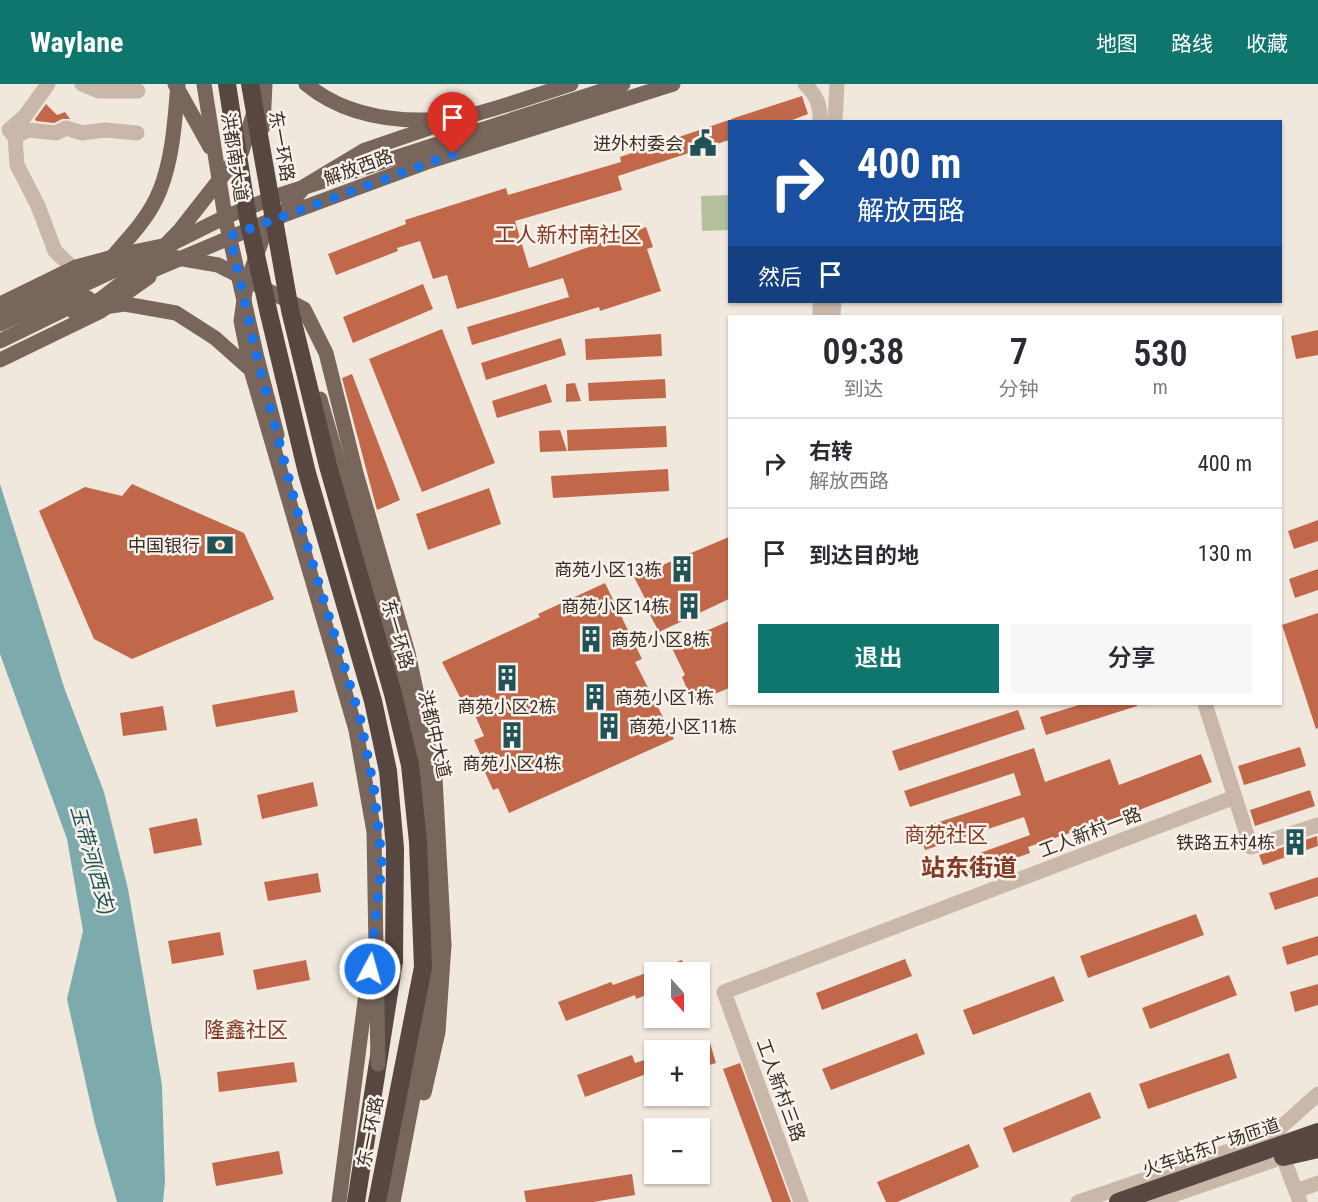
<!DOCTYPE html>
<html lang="zh">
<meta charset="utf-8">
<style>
:root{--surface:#fff;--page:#f7f7f7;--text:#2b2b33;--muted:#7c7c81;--line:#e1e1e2;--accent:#0f766e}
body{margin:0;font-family:"Roboto Condensed","Noto Sans SC",sans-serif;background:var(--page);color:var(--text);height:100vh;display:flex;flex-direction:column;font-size:22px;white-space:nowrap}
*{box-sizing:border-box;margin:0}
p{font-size:20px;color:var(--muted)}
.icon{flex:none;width:33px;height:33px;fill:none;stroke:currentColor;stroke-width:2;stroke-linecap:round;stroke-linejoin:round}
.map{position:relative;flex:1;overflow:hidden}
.sheet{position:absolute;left:728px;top:231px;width:554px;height:390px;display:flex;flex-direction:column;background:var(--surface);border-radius:0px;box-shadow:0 2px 4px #0004}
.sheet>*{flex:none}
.hud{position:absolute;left:728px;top:36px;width:554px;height:183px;border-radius:0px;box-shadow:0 2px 4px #0004;background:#1a4fa0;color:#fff;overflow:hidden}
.needle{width:39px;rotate:159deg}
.buttons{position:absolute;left:644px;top:878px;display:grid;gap:12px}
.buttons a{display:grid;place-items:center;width:66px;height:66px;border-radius:0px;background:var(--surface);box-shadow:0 2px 4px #0004;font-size:30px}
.pin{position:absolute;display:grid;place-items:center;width:51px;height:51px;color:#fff;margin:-62px -26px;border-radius:50% 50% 50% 0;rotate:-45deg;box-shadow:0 0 6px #0007}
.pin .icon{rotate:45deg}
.me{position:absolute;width:66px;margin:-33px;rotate:6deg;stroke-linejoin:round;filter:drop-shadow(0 0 4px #0008)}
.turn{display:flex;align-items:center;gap:21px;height:126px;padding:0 30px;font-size:27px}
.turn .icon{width:78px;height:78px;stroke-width:2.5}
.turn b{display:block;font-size:42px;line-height:51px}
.then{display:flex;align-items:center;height:57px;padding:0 30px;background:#0003;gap:12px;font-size:22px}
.eta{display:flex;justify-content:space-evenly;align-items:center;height:102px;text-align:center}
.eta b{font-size:36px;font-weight:600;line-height:42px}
.cta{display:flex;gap:12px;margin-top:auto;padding:12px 30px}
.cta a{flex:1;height:69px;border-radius:0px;background:var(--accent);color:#fff;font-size:24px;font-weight:600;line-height:69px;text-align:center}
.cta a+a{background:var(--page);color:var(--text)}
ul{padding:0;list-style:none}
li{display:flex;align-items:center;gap:18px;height:90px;padding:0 30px;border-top:2px solid var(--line)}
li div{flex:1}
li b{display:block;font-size:22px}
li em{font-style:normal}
header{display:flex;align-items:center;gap:36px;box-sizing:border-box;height:84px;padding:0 30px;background:var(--accent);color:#fff}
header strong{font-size:28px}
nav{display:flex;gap:33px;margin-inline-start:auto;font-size:21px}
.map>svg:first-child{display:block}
.green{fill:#b4c09e}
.water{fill:#7dabad}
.building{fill:#c1684b}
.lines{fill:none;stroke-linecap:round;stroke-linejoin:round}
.minor{stroke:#c9b8a9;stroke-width:15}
.major{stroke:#78655b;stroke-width:15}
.highway{stroke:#574740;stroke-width:18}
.major-bridge{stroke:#78655b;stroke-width:15}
.highway-bridge{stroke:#574740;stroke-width:18}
.route{stroke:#1a73e8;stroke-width:10;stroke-dasharray:0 18}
.labels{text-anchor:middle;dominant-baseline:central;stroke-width:5;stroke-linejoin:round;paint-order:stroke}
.poi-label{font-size:18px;fill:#372d29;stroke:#f9f2ea;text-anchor:end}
.street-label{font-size:18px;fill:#372d29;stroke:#f9f2ea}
.water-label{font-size:20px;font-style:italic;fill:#205357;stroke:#f9f2ea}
.quarter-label{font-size:21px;fill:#833b25;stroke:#f9f2ea}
.district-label{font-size:24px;font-weight:bold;fill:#833b25;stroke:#f9f2ea}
</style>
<header>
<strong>Waylane</strong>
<nav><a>地图</a><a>路线</a><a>收藏</a></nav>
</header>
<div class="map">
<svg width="1318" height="1118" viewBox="0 0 1318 1118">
<rect width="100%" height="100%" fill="#f1e8dd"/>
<path class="green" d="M729,111v35l-27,1 -1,-35z"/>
<path class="water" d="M0,400l65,206 39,102 24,97 34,196 3,97 -2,20h-46l-22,-78 -28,-125 16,-68 -16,-92 -67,-185z"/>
<path class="building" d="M802,12l6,18 -21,8h-56v-3z
M46,20l11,11 8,-3 5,7h-8l-8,4 -18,-2 -1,-2z
M729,36v20l-111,36 4,14 -107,31 14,47 117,-41 7,20 -6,2 14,42 -61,20 -1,-4 -127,38 -5,-18 102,-30 -6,-19 -106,31 -10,-34 -14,4 -13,-38 -23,7 1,3 -62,24 -8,-21 78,-30 -1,-4 101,-32 2,7 113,-33 -1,-5z
M423,200l10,25 -80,34 -10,-26z
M442,245l53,134 -73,29 -53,-133z
M1318,246v25l-22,4 -5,-23z
M661,250l1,22 -76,4 -1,-21z
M561,254l5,17 -80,25 -5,-17z
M352,290l48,126 -23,10 -35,-132z
M665,295l1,19 -77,3 -1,-18z
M575,299l6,18 -15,1v-18z
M546,300l6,18 -55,16 -5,-17z
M666,342l1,21 -99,4 -1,-21z
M560,346l7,21 -27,1 -1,-21z
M668,385l1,22 -116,7 -2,-22z
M132,400l112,49 30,66 -142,60 -38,-20 -55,-128 46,-24 37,9z
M489,404l12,36 -73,26 -12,-36z
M1318,436v21l-24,8 -6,-18z
M729,453v62l-70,33 -10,-19 3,-1 -18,-35z
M1318,485v21l-23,8 -6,-19z
M605,499l37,76 -7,3 39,77 -165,74 -11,-25 -5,2 -9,-20 3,-1 -13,-29 10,-4 -13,-30 -5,3 -24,-47 98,-45 -2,-3z
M1318,529v115l-2,1 -34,-104z
M729,537v67l-36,15 -11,-26 3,-2 -14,-29z
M294,606l4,22 -82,15 -4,-22z
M1082,620h55v2l-91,29 -6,-18z
M163,622l4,24 -44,6 -3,-23z
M1018,626l7,19 -126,42 -7,-20z
M1300,663l6,19 -62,19 -6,-19z
M1034,664l11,34 65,-23 9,26 82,-31 11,28 -73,28 -111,37 2,6 -74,26 -6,-15 80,-29 -6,-18 -99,33 -7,-21 103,-34 -7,-22 -104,34 -6,-16z
M313,698l5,24 -56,13 -5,-24z
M1310,706l5,16 -60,20 -5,-16z
M197,734l5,27 -48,9 -5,-26z
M1317,752l1,10 -55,19 -4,-10z
M318,789l3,19 -53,9 -4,-19z
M1318,793v19l-43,14 -6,-17z
M1196,830l8,21 -116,43 -8,-22z
M220,848l4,23 -52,9 -4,-23z
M1318,852v19l-31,10 -5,-18z
M905,875l7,17 -90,34 -6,-17z
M306,876l4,20 -53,10 -4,-20z
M682,876l5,12h-33v20l-18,7 -1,-4 -69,26 -8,-19 53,-20 2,3z
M1229,891l8,20 -87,34 -8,-21z
M1054,892l10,25 -91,34 -10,-25z
M1318,900v21l-23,7 -5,-20z
M917,949l8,21 -94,36 -9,-21z
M709,956l7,23 -17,5v-25z
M1229,969l8,25 -89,31 -9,-25z
M632,971l3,8 19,-6v14l-69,26 -8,-22z
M294,978l3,20 -78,10 -2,-20z
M740,979l51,139h-19l-49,-133z
M1090,1008l11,26 -88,35 -10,-25z
M969,1060l10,23 -82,35h-11l-9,-20z
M279,1067l4,23 -67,12 -4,-23z
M632,1090l3,21 -42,7h-67l-2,-11z"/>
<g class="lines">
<path class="minor" d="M48,0l-23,32 -16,14 6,7 2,28 21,41 17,45 18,17
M82,0l17,7h39
M805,0c11,11 16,21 15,38
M835,38l2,-38
M15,53l13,-7 28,3 10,-5 16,5 23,-3 32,3
M820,218v14
M833,232l1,-14
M1205,620l46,143 67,-22
M1278,1066l5,7 17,45
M1296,1107l22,-8
M801,1118l-77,-210 511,-195
M1078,1118l192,-65 48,-43
M1153,1118l130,-45 8,-6"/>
<path class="major" d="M175,0l35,63
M204,0l21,133 32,141 20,77
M306,0c35,29 78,37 122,36 9,0 19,1 28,-1 39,-9 77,-23 115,-35
M263,43l2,-43
M163,164l62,-31 52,-21 346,-112
M132,195l149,-63 149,-55 243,-77
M0,220l76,-37 52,-14 44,-9
M0,240l130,-61
M0,257l88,-43
M0,276l101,-49 48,-34
M320,315l89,307 17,74 5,42v182l-38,198
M424,1009l14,-61 6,-87
M339,1118l32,-247"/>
<path class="highway" d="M1283,1073l35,-8
M356,1118l38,-241
M377,1118l46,-235"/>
<path class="major-bridge" d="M105,181c20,-23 44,-46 55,-75 13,-32 15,-72 18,-106
M89,225l36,-5 51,9 39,25 36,32
M74,228l27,-13 48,-37 31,-32 62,-79 12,-39
M0,231l105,-50 61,-9 52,9 86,44 22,44 30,120 52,180 27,125 9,167
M378,980l-4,-232 -18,-102 -105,-360 -10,-49 5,-36 17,-48 42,-51 60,-36 88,-30"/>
<path class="highway-bridge" d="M227,0l21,135 21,95 38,159 66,228 15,70 7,77 -1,113
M250,0l40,226 38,156 65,228 17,71 8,77 5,125
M1118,1118l200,-70"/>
</g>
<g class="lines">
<path class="route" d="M370,885l12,-106 -8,-74 -14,-71 -58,-189 -45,-171 -27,-122 223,-82"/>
</g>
<defs>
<symbol id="civic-bare" viewBox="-9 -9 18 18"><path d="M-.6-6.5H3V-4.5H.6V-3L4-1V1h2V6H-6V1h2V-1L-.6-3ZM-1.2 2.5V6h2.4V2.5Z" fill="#205357" stroke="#f9f2ea" stroke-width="2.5" paint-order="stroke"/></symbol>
<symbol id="bank-bare" viewBox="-9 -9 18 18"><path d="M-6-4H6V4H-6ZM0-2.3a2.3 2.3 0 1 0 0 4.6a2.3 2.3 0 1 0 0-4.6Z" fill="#205357" stroke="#f9f2ea" stroke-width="2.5" paint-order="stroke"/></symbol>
<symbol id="building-bare" viewBox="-9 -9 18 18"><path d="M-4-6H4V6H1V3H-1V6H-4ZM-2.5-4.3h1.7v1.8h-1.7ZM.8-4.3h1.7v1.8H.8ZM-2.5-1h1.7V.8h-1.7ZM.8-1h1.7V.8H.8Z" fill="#205357" stroke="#f9f2ea" stroke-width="2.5" paint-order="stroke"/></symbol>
</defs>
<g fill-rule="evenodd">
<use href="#civic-bare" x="684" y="40" width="38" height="38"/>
<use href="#bank-bare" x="201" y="442" width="38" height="38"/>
<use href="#building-bare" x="663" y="466" width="38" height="38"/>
<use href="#building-bare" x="670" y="503" width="38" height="38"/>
<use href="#building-bare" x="572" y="536" width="38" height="38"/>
<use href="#building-bare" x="488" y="575" width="38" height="38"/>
<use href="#building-bare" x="576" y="594" width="38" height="38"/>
<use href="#building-bare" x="590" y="623" width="38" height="38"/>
<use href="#building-bare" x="493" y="632" width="38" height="38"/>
<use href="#building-bare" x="1276" y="739" width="38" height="38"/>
</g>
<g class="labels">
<g class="poi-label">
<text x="683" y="59">进外村委会</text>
<text x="200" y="461">中国银行</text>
<text x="662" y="485">商苑小区13栋</text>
<text x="669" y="522">商苑小区14栋</text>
<text x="611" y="555" text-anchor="start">商苑小区8栋</text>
<text x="615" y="613" text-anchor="start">商苑小区1栋</text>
<text x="507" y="622" text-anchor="middle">商苑小区2栋</text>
<text x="629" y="642" text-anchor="start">商苑小区11栋</text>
<text x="512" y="679" text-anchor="middle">商苑小区4栋</text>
<text x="1275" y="758">铁路五村4栋</text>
</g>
<g class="street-label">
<text transform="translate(282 62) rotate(80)">东一环路</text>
<text transform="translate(235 73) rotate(81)">洪都南大道</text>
<text transform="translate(358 83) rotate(-20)">解放西路</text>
<text transform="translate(398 550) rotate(74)">东一环路</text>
<text transform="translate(435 650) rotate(77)">洪都中大道</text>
<text transform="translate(1090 748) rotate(-21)">工人新村一路</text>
<text transform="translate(781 1006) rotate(70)">工人新村三路</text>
<text transform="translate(370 1048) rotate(-79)">东一环路</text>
<text transform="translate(1211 1063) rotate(-19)">火车站东广场匝道</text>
</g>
<g class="water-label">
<text transform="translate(93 776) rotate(74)">玉带河(西支)</text>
</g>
<g class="quarter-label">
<text x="568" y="151">工人新村南社区</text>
<text x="946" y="751">商苑社区</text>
<text x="246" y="946">隆鑫社区</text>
</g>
<g class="district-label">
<text x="969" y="784">站东街道</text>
</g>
</g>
</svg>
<div class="buttons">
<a><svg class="needle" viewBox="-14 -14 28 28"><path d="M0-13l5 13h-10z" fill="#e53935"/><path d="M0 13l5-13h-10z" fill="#7c7c81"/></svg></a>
<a>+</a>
<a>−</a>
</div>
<div class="pin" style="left:453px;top:70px;background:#d93025"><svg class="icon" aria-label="arrive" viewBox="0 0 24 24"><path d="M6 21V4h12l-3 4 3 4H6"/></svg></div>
<svg class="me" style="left:370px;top:885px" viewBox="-20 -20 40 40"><circle r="17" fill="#1a73e8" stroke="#fff" stroke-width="3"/><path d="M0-11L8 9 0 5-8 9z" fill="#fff"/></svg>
<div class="hud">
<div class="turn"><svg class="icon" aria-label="right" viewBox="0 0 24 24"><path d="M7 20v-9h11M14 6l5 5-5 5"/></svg><div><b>400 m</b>解放西路</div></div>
<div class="then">然后<svg class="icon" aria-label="arrive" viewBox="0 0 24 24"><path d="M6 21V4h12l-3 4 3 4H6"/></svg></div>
</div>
<section class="sheet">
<div class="eta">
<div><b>09:38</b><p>到达</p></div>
<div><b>7</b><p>分钟</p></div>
<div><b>530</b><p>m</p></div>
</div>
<ul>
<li><svg class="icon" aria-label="right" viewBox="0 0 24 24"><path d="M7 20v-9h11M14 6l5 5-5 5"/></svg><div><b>右转</b><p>解放西路</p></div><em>400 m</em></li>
<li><svg class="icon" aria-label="arrive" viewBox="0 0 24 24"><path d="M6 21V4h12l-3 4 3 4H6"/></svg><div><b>到达目的地</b></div><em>130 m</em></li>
</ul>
<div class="cta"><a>退出</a><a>分享</a></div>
</section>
</div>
